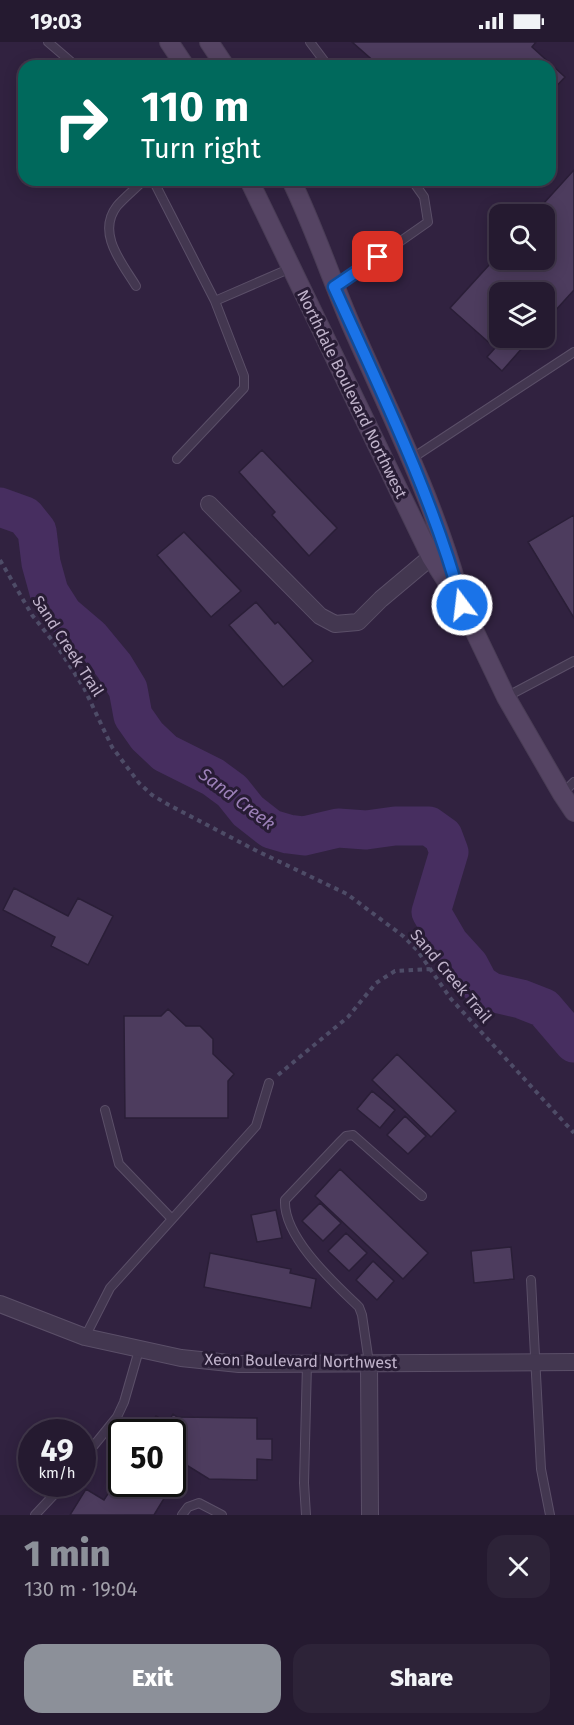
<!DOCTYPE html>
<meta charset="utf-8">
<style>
:root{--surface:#251a30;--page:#2d2338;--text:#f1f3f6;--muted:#a3a1ab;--line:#42384c;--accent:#8c9099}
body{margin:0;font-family:"Fira Sans",sans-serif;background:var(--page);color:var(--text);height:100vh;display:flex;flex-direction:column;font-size:22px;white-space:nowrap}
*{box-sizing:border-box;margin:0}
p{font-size:20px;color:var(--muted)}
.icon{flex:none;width:33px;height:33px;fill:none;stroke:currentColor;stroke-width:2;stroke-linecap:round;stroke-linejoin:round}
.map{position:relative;height:1473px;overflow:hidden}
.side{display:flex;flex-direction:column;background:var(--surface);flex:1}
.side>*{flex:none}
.top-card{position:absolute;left:18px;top:18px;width:538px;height:126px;border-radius:18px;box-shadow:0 3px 15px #0003,0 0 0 2px var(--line);background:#00695c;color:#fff;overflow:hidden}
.tools{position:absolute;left:489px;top:162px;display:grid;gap:12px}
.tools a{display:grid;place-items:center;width:66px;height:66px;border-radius:12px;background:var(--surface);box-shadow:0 3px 15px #0003,0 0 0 2px var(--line);font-size:30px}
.speed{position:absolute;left:18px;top:1377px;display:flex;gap:12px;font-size:30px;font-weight:700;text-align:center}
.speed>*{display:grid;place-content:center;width:78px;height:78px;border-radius:50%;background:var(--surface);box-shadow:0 3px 15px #0003,0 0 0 2px var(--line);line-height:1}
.speed small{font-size:15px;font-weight:400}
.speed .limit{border:3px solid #111;border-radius:9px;background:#fff;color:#111}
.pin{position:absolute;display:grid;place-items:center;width:51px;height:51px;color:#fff;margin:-26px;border-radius:12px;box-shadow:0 3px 9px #0006}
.me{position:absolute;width:66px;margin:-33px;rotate:345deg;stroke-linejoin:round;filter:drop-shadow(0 0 4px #0008)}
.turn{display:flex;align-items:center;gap:21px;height:126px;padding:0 24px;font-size:27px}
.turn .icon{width:78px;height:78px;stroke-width:2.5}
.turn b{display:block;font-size:42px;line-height:51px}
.round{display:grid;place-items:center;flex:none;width:63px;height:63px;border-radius:18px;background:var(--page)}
.head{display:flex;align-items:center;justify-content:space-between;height:102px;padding:0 24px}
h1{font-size:36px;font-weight:800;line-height:45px;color:var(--accent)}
.primary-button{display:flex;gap:12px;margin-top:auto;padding:12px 24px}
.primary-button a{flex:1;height:69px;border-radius:18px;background:var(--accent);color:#fff;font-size:24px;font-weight:800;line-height:69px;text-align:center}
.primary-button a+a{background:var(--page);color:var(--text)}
.status{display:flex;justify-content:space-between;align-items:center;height:42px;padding:0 30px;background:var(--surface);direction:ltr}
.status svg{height:16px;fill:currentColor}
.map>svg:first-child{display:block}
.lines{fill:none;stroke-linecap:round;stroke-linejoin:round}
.river{stroke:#472e60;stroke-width:39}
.building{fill:#4d3c5e;stroke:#2a1e37;stroke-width:1.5}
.lane-casing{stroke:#5b4f68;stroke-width:10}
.street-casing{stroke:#5b4f68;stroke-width:18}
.secondary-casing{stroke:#4a3d56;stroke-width:20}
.path{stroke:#4e4c67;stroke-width:4;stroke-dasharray:4.5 4.5;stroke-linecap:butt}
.lane{stroke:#433750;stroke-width:8}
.street{stroke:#433750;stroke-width:16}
.secondary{stroke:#554463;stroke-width:18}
.route-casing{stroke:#114b97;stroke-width:15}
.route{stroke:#1a73e8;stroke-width:10}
.labels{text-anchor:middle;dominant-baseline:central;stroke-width:6;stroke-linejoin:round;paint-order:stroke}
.street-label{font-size:16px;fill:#c0b3cb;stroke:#281c35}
.water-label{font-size:18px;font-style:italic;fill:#9c80b8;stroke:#281c35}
</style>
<div class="status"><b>19:03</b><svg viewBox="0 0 49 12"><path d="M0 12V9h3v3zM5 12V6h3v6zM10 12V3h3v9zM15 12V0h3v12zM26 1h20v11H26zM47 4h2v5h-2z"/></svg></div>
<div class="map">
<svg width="574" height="1473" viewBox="0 0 574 1473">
<rect width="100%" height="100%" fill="#312240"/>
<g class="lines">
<path class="river" d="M0,465l25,9 12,15 4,32 8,29 14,22 27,23 24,29 14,23 5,27 14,20 18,17 48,24 19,14 16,20 23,18 17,5 16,2 34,-8 28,2 29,-4h34l14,10 6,16 -18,60 18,31 20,22 10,19 12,8 30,7 23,9 30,35"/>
</g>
<path class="building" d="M352,0h184l-4,5 33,30 -15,16v-27h-175l2,-2z
M574,128v120l-30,33v-31h-44v46h31l-29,33 -15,-14 8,-9 -45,-40 50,-55v7h44v-46h-10z
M262,408l75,78 -28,28 -37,-41 3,-3 -36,-40z
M574,473v103l-46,-76z
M184,490l57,59 -30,26 -54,-62z
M256,560l19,22 3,-2 35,39 -30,26 -54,-62z
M14,846l54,28 10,-18 35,18 -25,49 -37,-19 4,-9 -52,-27z
M168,967l18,17h14l13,13v15l21,20 -6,7v37h-103l-1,-102h37z
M397,1012l59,57 -25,26 -59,-57z
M372,1049l23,19 -15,18 -23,-19z
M405,1074l21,20 -18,18 -21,-19z
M340,1127l88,84 -25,26 -88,-83z
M320,1161l21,20 -18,18 -21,-20z
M276,1168l6,28 -25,4 -6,-27z
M346,1191l21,20 -18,18 -21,-20z
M511,1205l3,32 -40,4 -3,-32z
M210,1211l81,16 -1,4 26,6 -5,29 -107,-21z
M373,1219l21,20 -17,19 -21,-20z
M173,1372l4,3 80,1v21h15v21l-15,-1v21l-48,-1 -24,-15 -31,51h-84l16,-26 18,11 18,-28v12h50v-52h-26l10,-16 12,7z"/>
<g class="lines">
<defs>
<path id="lane" d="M48,0l28,24
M310,0l18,24
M153,138l62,121 76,-33
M136,244c-14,-23 -40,-53 -19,-80 8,-9 18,-17 27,-26
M335,245l93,-65 -4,-25 -12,-17
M177,417l67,-71v-12l-29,-75
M411,417l163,-107
M506,655l68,-36
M562,752l12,-12
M105,1068l14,54 53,55
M531,1238l10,189 9,46
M85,1295l25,-49 146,-162 13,-43
M369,1321l-7,-48 -3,-8c-25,-24 -76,-70 -74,-107l56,-59 5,-5 7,-1 69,61
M82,1418l35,-43 7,-15 15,-52
M35,1473l29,-31
M182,1473l6,-8 11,-4 23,12
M306,1473l-2,-32 3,-119"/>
<path id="street" d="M209,462l111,112 15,8 23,-2 23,-23 50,-42
M0,1262l85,33 96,21 58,6 335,-2
M369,1321l1,152"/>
<path id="secondary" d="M169,0l16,24
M209,0l16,24
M249,138l182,377 31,48 44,92 56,97 12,18
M291,138c23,47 40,99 61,147 38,86 81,172 106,262"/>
</defs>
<use href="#lane" class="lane-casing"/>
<use href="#street" class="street-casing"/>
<use href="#secondary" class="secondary-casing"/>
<path class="path" d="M0,518l32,55 27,34 25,39 28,59 27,36 13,12 17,10 86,45 92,44 56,42 14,14 34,49 123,134
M278,1033l70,-58 28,-34 19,-12 35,-2"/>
<use href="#lane" class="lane"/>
<use href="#street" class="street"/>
<use href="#secondary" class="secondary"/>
</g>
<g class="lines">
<defs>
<path id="route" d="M378,215l-44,30c47,104 98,208 128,318"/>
</defs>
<use href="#route" class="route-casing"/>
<use href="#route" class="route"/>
</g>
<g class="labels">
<g class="street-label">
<text transform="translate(352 352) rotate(64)">Northdale Boulevard Northwest</text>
<text transform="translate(68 604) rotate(57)">Sand Creek Trail</text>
<text transform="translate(451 934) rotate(50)">Sand Creek Trail</text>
<text transform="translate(301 1319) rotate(1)">Xeon Boulevard Northwest</text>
</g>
<g class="water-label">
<text transform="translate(237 757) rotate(37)">Sand Creek</text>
</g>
</g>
</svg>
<div class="tools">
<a><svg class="icon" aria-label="search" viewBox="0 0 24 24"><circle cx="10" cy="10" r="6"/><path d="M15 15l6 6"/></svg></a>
<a><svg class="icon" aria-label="layers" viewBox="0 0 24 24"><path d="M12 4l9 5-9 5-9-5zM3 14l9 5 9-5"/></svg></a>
</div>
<div class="speed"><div>49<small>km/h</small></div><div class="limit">50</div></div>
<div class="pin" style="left:378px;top:215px;background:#d93025"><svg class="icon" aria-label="arrive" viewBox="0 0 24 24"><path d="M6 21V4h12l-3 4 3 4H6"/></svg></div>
<svg class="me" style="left:462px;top:563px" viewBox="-20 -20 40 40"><circle r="17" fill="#1a73e8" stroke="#fff" stroke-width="3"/><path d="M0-11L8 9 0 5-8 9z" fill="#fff"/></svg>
<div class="top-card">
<div class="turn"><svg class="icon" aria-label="right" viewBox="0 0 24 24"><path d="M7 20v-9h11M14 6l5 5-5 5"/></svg><div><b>110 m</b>Turn right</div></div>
</div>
</div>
<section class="side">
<div class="head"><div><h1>1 min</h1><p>130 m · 19:04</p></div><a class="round"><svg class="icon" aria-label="close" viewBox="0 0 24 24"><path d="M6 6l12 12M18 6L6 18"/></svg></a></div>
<div class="primary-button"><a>Exit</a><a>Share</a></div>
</section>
